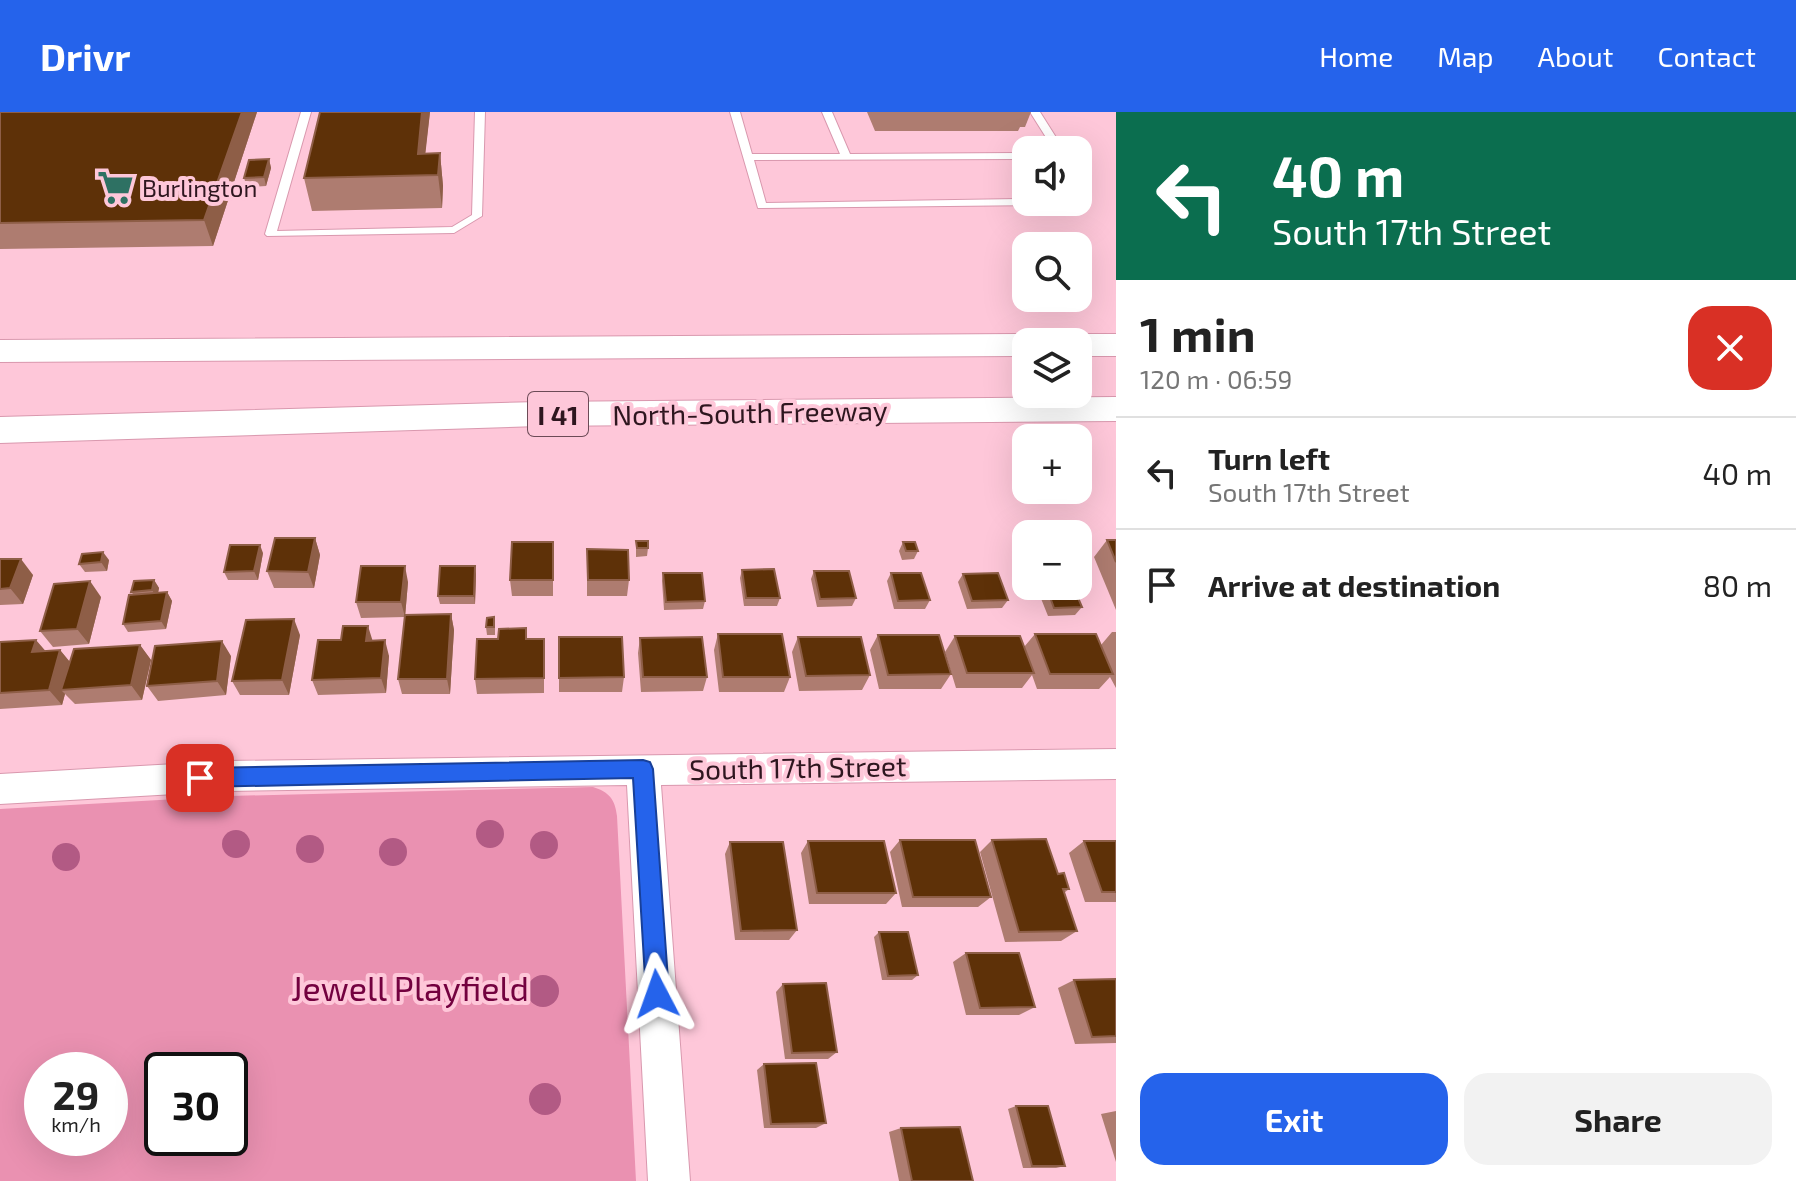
<!DOCTYPE html>
<meta charset="utf-8">
<style>
:root{--surface:#fff;--page:#f2f2f2;--text:#222;--muted:#767676;--line:#e0e0e0;--accent:#2563eb}
body{margin:0;font-family:"Exo 2",sans-serif;background:var(--page);color:var(--text);height:100vh;display:flex;flex-direction:column;font-size:30px;white-space:nowrap}
*{box-sizing:border-box;margin:0}
p{font-size:26px;color:var(--muted)}
.icon{flex:none;width:44px;height:44px;fill:none;stroke:currentColor;stroke-width:2;stroke-linecap:round;stroke-linejoin:round}
.map{position:relative;flex:1;overflow:hidden}
.side{display:flex;flex-direction:column;background:var(--surface);width:680px}
.side>*{flex:none}
.banner{background:#0b6e4f;color:#fff;overflow:hidden}
.fabs{position:absolute;left:1012px;top:24px;display:grid;gap:16px}
.fabs a{display:grid;place-items:center;width:80px;height:80px;border-radius:16px;background:var(--surface);box-shadow:0 8px 32px #0002;font-size:40px}
.speed{position:absolute;left:24px;top:940px;display:flex;gap:16px;font-size:40px;font-weight:700;text-align:center}
.speed>*{display:grid;place-content:center;width:104px;height:104px;border-radius:50%;background:var(--surface);box-shadow:0 8px 32px #0002;line-height:1}
.speed small{font-size:20px;font-weight:400}
.speed .limit{border:4px solid #111;border-radius:12px;background:#fff;color:#111}
.pin{position:absolute;display:grid;place-items:center;width:68px;height:68px;color:#fff;margin:-34px;border-radius:16px;box-shadow:0 4px 12px #0006}
.me{position:absolute;width:88px;margin:-44px;rotate:356deg;stroke-linejoin:round;filter:drop-shadow(0 0 6px #0008)}
.turn{display:flex;align-items:center;gap:28px;height:168px;padding:0 24px;font-size:36px}
.turn .icon{width:104px;height:104px;stroke-width:2.5}
.turn b{display:block;font-size:56px;line-height:68px}
.round{display:grid;place-items:center;flex:none;width:84px;height:84px;border-radius:24px;background:var(--page)}
.headline{display:flex;align-items:center;justify-content:space-between;height:136px;padding:0 24px}
h1{font-size:48px;font-weight:700;line-height:60px}
.action{display:flex;gap:16px;margin-top:auto;padding:16px 24px}
.action a{flex:1;height:92px;border-radius:24px;background:var(--accent);color:#fff;font-size:32px;font-weight:700;line-height:92px;text-align:center}
.action a+a{background:var(--page);color:var(--text)}
ul{padding:0;list-style:none}
li{display:flex;align-items:center;gap:24px;height:112px;padding:0 24px;border-top:2px solid var(--line)}
li div{flex:1}
li b{display:block;font-size:30px}
li em{font-style:normal}
header{display:flex;align-items:center;gap:48px;box-sizing:border-box;height:112px;padding:0 40px;background:var(--accent);color:#fff}
header strong{font-size:38px}
nav{display:flex;gap:44px;margin-inline-start:auto;font-size:28px}
main{display:flex;flex:1;min-height:0}
.map>svg:first-child{display:block}
.green{fill:#ea91b1;fill-rule:evenodd}
.lines{fill:none;stroke-linecap:round;stroke-linejoin:round}
.lane-casing{stroke:#d998ae;stroke-width:2}
.street-casing{stroke:#d998ae;stroke-width:2}
.highway-casing{stroke:#d998ae;stroke-width:2}
.lane{fill:#fff;fill-rule:evenodd}
.street{fill:#fff;fill-rule:evenodd}
.highway{fill:#fff;fill-rule:evenodd}
.tree{fill:#b25a84}
.wall{fill:#ae7c70}
.shaded-wall{fill:#8e5e47}
.building{fill:#5e3108;stroke:#8e5e47;stroke-width:2}
.route{fill:#2563eb;stroke:#184099;stroke-width:2}
.labels{text-anchor:middle;dominant-baseline:central;stroke-width:8;stroke-linejoin:round;paint-order:stroke}
.far-poi-label{font-size:24px;fill:#2e161f;stroke:#fec7d9;text-anchor:start}
.shield{fill:#fec7d9;stroke:#6c4b57;stroke-width:2}
.shield-label{font-size:26px;font-weight:bold;fill:#2e161f}
.street-label{font-size:28px;fill:#2e161f;stroke:#fec7d9}
.near-park-label{font-size:34px;fill:#73013f;stroke:#fec7d9}
</style>
<header>
<strong>Drivr</strong>
<nav><a>Home</a><a>Map</a><a>About</a><a>Contact</a></nav>
</header>
<main>
<div class="map">
<svg width="1116" height="1069" viewBox="0 0 1116 1069">
<rect width="100%" height="100%" fill="#fec7d9"/>
<path class="green" d="M593,675c16,5 22,12 24,29l19,365h-636v-372l230,-13zM42,958h68v68h-68zM162,958h68v68h-68z"/>
<g class="lines">
<defs>
<path id="lane" d="M301,0h10l-34,119 175,-4 20,-12 3,-103h10l-3,104 -28,17 -187,3 -2,-2z
M730,0h10l12,42h88l-18,-42h10l18,42 176,-1v6l-272,1 12,43 260,-4v3h21l-5,3 -284,3z
M1030,0h10l24,38h-10z"/>
<path id="street" d="M1116,637v30l-455,6 29,396h-42l-21,-396 -399,6 -228,13v-30l228,-13z"/>
<path id="highway" d="M1026,222l12,3 3,5h-15v14l-1026,6v-22z
M1078,222h38v22h-38v-14h-15l3,-5z
M1116,285v24l-577,5 -539,17v-26l539,-15z"/>
</defs>
<use href="#lane" class="lane-casing"/>
<use href="#street" class="street-casing"/>
<use href="#highway" class="highway-casing"/>
<use href="#lane" class="lane"/>
<use href="#street" class="street"/>
<use href="#highway" class="highway"/>
</g>
<g class="tree">
<circle cx="490" cy="722" r="14"/>
<circle cx="236" cy="732" r="14"/>
<circle cx="544" cy="733" r="14"/>
<circle cx="310" cy="737" r="14"/>
<circle cx="393" cy="740" r="14"/>
<circle cx="66" cy="745" r="14"/>
<circle cx="543" cy="879" r="16"/>
<circle cx="545" cy="987" r="16"/>
</g>
<path class="wall" d="M0,0h257l-44,134 -213,3z
M320,0h110l-5,41h15l3,33 -1,22 -130,3 -8,-33z
M867,0h164l-6,15h-5l-2,4h-143z
M269,47l2,9 -5,18 -19,1 -3,-9z
M315,426l5,17 -6,33h-40l-7,-17z
M1107,428h9v70l-22,-53z
M636,429l12,7 -1,8 -11,1z
M553,430v54h-41l-2,-16z
M903,430l15,9 -4,8 -12,1 -3,-9z
M587,437l42,31 -2,16h-40z
M263,441l-5,27h-30l-4,-8z
M0,447l33,16 -10,29 -23,1z
M109,448l-2,11 -22,1 -6,-8z
M742,458l38,28 -3,8h-33l-4,-28z
M814,459l42,27 -4,8 -35,1 -6,-28z
M663,461l42,28 -2,8 -39,1 -2,-29z
M891,461l39,27 -5,9h-31l-7,-28z
M476,462l-1,30h-35l-2,-8z
M963,462l45,26 -6,8 -35,1 -9,-27z
M154,468l5,8 -1,5 9,-1 5,9 -6,28 -38,3 -5,-8 10,-30 -2,-2z
M408,470l-3,35 -44,1 -5,-16z
M1036,474h37l9,21 -7,8 -27,1z
M101,485l-12,47 -36,3 -13,-16z
M451,502l3,16 -4,64h-48l-4,-15z
M495,513v10h-8l-1,-8z
M1112,520h4v56l-6,-11 -11,12h-62l-5,-14 -10,13h-66l-11,-36 10,-16 69,11 11,-13 66,11z
M718,522l72,43 -6,15h-65l-5,-42z
M300,523l-11,60h-49l-8,-14z
M878,523l73,39 -10,15h-62l-9,-39z
M559,525l65,40 -2,15h-63z
M798,525l72,38 -8,15 -63,1 -7,-39z
M640,526l67,39 -4,14 -62,1 -3,-39z
M526,527h18v54l-67,1 -2,-15z
M372,529l17,15 -3,37 -68,2 -6,-15z
M0,530l46,9 14,-1 10,12 70,-17 11,15 -9,40 -67,4 -10,-10 -3,11 -62,4z
M231,544l-5,39 -68,6 -11,-15z
M900,728l91,57 -13,10h-76l-12,-55z
M992,728l66,34 11,15 -5,4 13,38 -16,10 -56,1 -25,-90z
M808,729l88,52 -10,11h-77l-8,-51z
M1084,729h32v61h-31l-16,-49z
M730,730l67,88 -8,10h-54l-10,-86z
M879,820l39,43 -6,5h-30l-8,-43z
M966,841l69,54 -16,8h-53l-13,-53z
M1116,867v64l-41,1 -17,-56 16,-8z
M783,872l54,68 -9,7h-43l-9,-67z
M764,952l62,59 -10,5h-52l-7,-58z
M1016,994l49,60 -9,2h-33l-15,-59z
M1116,999v51l-15,-48z
M901,1016l72,53h-74l-10,-49z"/>
<path class="shaded-wall" d="M242,0h15l-44,134 -9,-26z
M422,0h8l-7,63 -5,-21z
M440,41l3,33 -1,22 -4,-33z
M269,47l2,9 -5,18 -2,-9z
M315,426l5,17 -6,33 -6,-16z
M260,433l3,8 -5,27 -4,-9z
M103,440l6,8 -2,11 -6,-9z
M21,447l12,16 -10,29 -13,-16z
M405,454l3,16 -3,35 -4,-15z
M475,454l1,8 -1,30 -1,-8z
M154,468l5,8 -2,10 -5,-8z
M90,469l11,16 -12,47 -12,-15z
M167,480l5,9 -6,28 -5,-8z
M451,502l3,16 -4,64 -3,-15z
M294,507l6,16 -11,60 -7,-15z
M368,514l5,16 -7,-1z
M36,528l13,15 -17,-3z
M385,528l4,16 -3,37 -5,-15z
M222,529l9,15 -5,39 -9,-14z
M140,533l11,15 -9,40 -11,-15z
M60,538l13,16 -12,24 4,4 -3,11 -13,-15z"/>
<path class="building" d="M0,0h242l-38,108 -204,3z
M320,0h102l-4,42 22,-1 -2,22 -134,3z
M269,47l-5,18 -20,1 5,-18z
M275,426h40l-7,34 -41,-1z
M1107,428h9v22z
M636,429h12v7h-11z
M512,430h41v38h-43z
M903,430h12l3,9h-12z
M230,433h30l-6,26 -30,1z
M587,437l41,1 1,30h-41z
M103,440l-2,10 -22,2 3,-10z
M0,447h21l-11,29 -10,1z
M361,454h44l-4,36h-45z
M440,454h35l-1,30h-36z
M774,457l6,29h-34l-4,-28z
M814,459h35l7,27 -36,1z
M663,461h39l3,28 -39,1z
M891,461h30l9,27 -32,1z
M998,461l10,27 -36,1 -9,-27z
M154,468l-2,10 -21,2 3,-11z
M90,469l-13,48 -37,2 14,-47z
M1046,474h27l9,21 -28,1z
M167,480l-6,29 -38,3 6,-29z
M451,502l-4,65h-49l7,-64z
M494,505v10h-8l1,-9z
M294,507l-12,61 -50,1 14,-61z
M343,514h25l-2,15 19,-1 -4,38 -69,2 6,-40h23z
M526,516v11h18v39l-69,1 2,-40h21l1,-10z
M718,522h64l8,43h-67z
M1035,522h61l17,40h-63z
M878,523h61l12,39 -63,1z
M955,524h65l14,37h-67z
M559,525h63l2,40 -65,1z
M702,525l5,40h-64l-3,-39z
M798,525h63l9,38 -64,1z
M36,528l-4,12 28,-2 -11,40 -49,3v-51z
M222,529l-5,40 -70,5 8,-40z
M140,533l-9,40 -70,5 13,-41z
M1046,727l12,35 6,-1 5,16h-6l14,42 -58,1 -27,-92z
M900,728h75l16,57h-78z
M808,729h76l12,52h-79z
M1084,729h32v51h-14z
M730,730h53l14,88 -56,1z
M879,820h29l10,43 -30,1z
M966,841h53l16,54 -55,1z
M1116,867v57l-24,1 -18,-57z
M826,871l11,69 -45,1 -9,-69z
M816,951l10,60 -55,1 -7,-60z
M1016,994h32l17,60h-33z
M960,1015l13,54h-61l-11,-53z"/>
<path class="route" d="M643,648l7,2 3,7 16,225 -4,9 -8,3 -8,-3 -3,-9 -13,-216 -433,9 -7,-3 -3,-6 3,-7 7,-3z"/>
<defs>
<symbol id="supermarket-bare" viewBox="-9 -9 18 18"><path d="M-6-5.5h2.5l.6 2H6L4.5 2H-2.5L-4.4-4H-6ZM-1.5 3.2a1.3 1.3 0 1 0 .1 0ZM3 3.2a1.3 1.3 0 1 0 .1 0Z" fill="#2e7163" stroke="#fec7d9" stroke-width="2.5" paint-order="stroke"/></symbol>
</defs>
<g fill-rule="evenodd">
<use href="#supermarket-bare" x="90" y="50" width="51" height="51"/>
</g>
<g class="labels">
<g class="far-poi-label">
<text x="142" y="75">Burlington</text>
</g>
<rect class="shield" x="528" y="280" width="60" height="44" rx="6"/>
<g class="shield-label">
<text x="558" y="302">I 41</text>
</g>
<g class="street-label">
<text transform="translate(750 300) rotate(-1)">North-South Freeway</text>
<text transform="translate(798 655) rotate(-1)">South 17th Street</text>
</g>
<g class="near-park-label">
<text x="410" y="875">Jewell Playfield</text>
</g>
</g>
</svg>
<div class="fabs">
<a><svg class="icon" aria-label="sound" viewBox="0 0 24 24"><path d="M4 9h4l5-4v14l-5-4H4zM17 9q2 3 0 6"/></svg></a>
<a><svg class="icon" aria-label="search" viewBox="0 0 24 24"><circle cx="10" cy="10" r="6"/><path d="M15 15l6 6"/></svg></a>
<a><svg class="icon" aria-label="layers" viewBox="0 0 24 24"><path d="M12 4l9 5-9 5-9-5zM3 14l9 5 9-5"/></svg></a>
<a>+</a>
<a>−</a>
</div>
<div class="speed"><div>29<small>km/h</small></div><div class="limit">30</div></div>
<div class="pin" style="left:200px;top:666px;background:#d93025"><svg class="icon" aria-label="arrive" viewBox="0 0 24 24"><path d="M6 21V4h12l-3 4 3 4H6"/></svg></div>
<svg class="me" style="left:657px;top:882px" viewBox="-20 -20 40 40"><path d="M0-17L14 15 0 8-14 15z" fill="#2563eb" stroke="#fff" stroke-width="4"/></svg>
</div>
<section class="side">
<div class="banner">
<div class="turn"><svg class="icon" aria-label="left" viewBox="0 0 24 24"><path d="M17 20v-9H6M10 6l-5 5 5 5"/></svg><div><b>40 m</b>South 17th Street</div></div>
</div>
<div class="headline"><div><h1>1 min</h1><p>120 m · 06:59</p></div><a class="round" style="background:#d93025;color:#fff"><svg class="icon" aria-label="close" viewBox="0 0 24 24"><path d="M6 6l12 12M18 6L6 18"/></svg></a></div>
<ul>
<li><svg class="icon" aria-label="left" viewBox="0 0 24 24"><path d="M17 20v-9H6M10 6l-5 5 5 5"/></svg><div><b>Turn left</b><p>South 17th Street</p></div><em>40 m</em></li>
<li><svg class="icon" aria-label="arrive" viewBox="0 0 24 24"><path d="M6 21V4h12l-3 4 3 4H6"/></svg><div><b>Arrive at destination</b></div><em>80 m</em></li>
</ul>
<div class="action"><a>Exit</a><a>Share</a></div>
</section>
</main>
